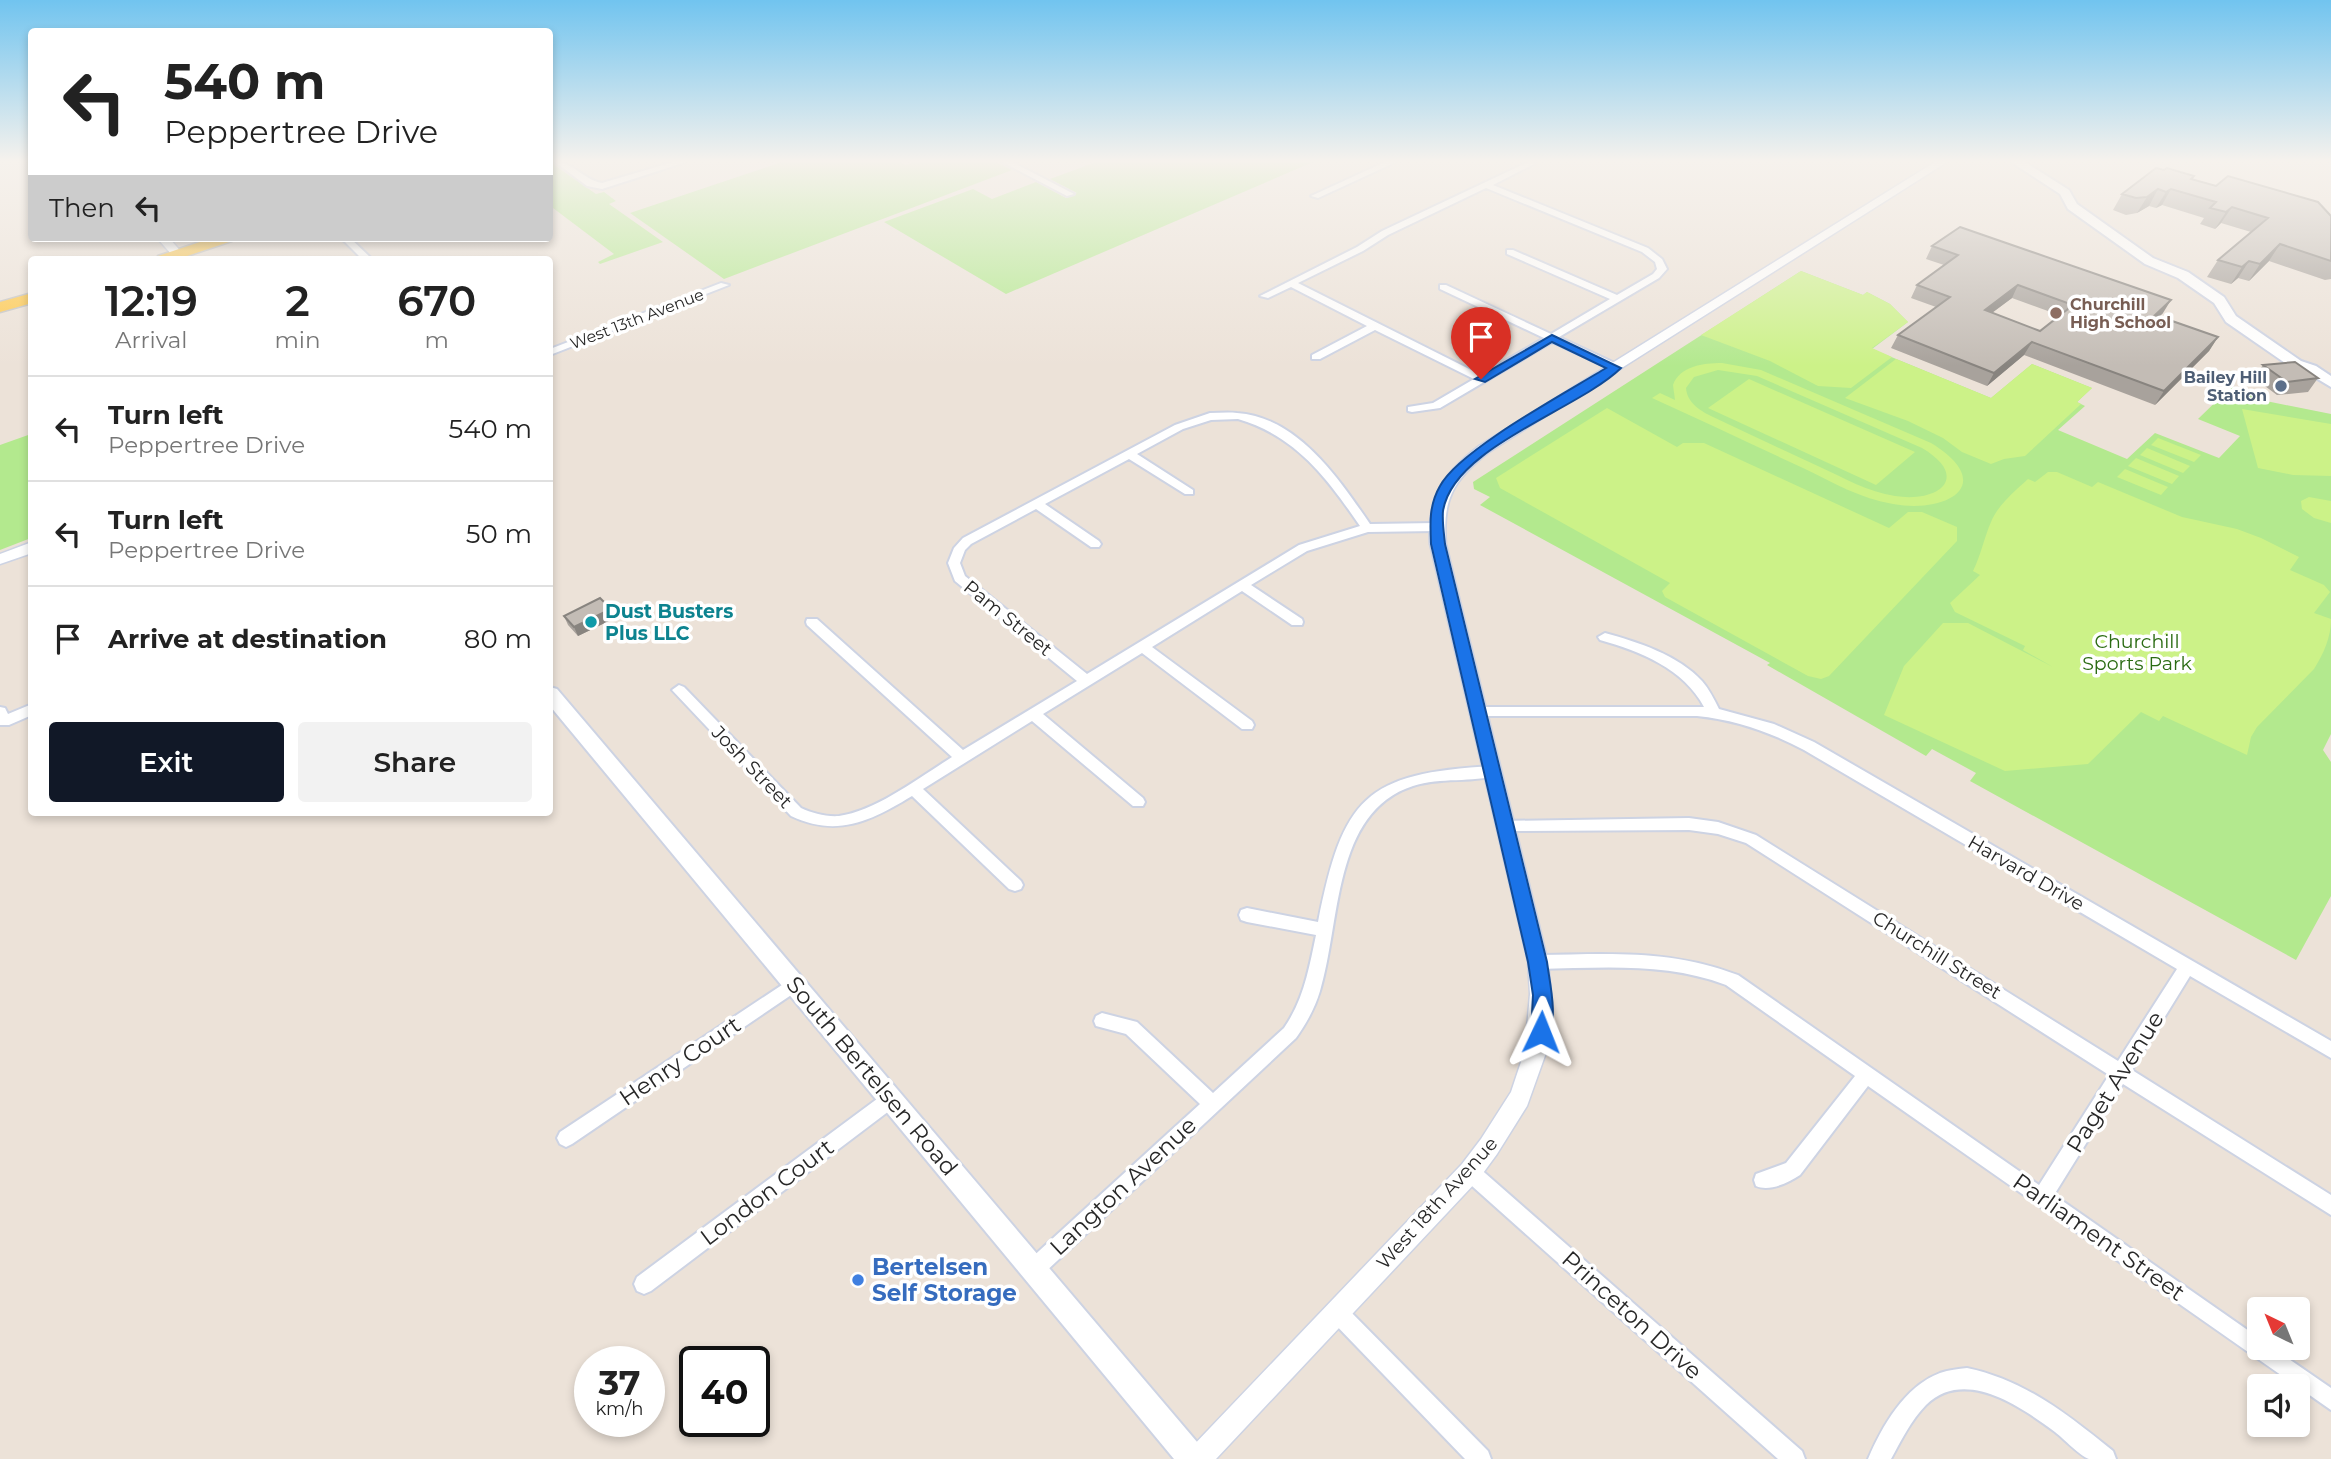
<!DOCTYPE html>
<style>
:root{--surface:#fff;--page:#f2f2f2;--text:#222;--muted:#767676;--line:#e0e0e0;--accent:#111827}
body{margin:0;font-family:Montserrat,sans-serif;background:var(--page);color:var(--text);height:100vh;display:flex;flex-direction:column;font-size:26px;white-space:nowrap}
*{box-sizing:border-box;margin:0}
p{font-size:23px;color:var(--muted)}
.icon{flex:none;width:38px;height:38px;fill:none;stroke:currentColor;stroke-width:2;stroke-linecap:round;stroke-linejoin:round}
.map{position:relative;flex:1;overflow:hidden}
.panel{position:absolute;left:28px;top:256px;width:525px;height:560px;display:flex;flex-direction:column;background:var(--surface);border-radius:7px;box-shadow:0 4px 10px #0003}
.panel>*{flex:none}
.banner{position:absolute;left:28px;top:28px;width:525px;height:214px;border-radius:7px;box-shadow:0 4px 10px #0003;background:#fff;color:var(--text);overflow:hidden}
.needle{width:46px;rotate:317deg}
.tools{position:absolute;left:2247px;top:1297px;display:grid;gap:14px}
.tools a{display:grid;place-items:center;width:63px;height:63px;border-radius:7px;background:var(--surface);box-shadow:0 4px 10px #0003;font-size:35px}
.speed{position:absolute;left:574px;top:1346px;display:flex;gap:14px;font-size:35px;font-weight:700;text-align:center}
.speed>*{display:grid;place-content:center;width:91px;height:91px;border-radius:50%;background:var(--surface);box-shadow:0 4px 10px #0003;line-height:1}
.speed small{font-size:18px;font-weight:400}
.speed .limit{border:4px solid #111;border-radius:10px;background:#fff;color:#111}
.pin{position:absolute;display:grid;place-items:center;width:60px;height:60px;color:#fff;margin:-72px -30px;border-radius:50% 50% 50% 0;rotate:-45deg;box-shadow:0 0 7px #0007}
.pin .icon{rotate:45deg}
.me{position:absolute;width:77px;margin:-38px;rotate:2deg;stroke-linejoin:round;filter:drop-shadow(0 0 5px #0008)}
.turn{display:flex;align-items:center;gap:24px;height:147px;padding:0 21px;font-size:32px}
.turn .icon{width:91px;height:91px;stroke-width:2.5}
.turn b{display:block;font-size:49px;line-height:60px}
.then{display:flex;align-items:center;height:66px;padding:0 21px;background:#0003;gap:14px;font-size:26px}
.eta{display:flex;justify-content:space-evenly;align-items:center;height:119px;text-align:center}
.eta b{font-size:42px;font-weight:600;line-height:49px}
.action{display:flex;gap:14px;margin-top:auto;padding:14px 21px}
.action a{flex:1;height:80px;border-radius:7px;background:var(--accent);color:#fff;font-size:28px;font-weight:600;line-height:80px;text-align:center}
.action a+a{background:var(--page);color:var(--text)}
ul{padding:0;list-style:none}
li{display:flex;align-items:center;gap:21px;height:105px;padding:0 21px;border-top:2px solid var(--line)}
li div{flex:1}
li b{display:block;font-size:26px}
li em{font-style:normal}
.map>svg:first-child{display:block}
.green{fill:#b3e98e}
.pitch{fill:#ccf288;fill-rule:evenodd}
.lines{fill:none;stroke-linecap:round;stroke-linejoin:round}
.minor-casing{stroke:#cdd3e3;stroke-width:4}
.tertiary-casing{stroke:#cdd3e3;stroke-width:3}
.secondary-casing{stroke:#cdd3e3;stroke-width:4}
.primary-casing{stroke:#c3c3c3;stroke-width:3}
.minor{fill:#fff;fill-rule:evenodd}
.tertiary{fill:#fff;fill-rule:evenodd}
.secondary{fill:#fff;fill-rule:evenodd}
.primary{fill:#fec84a;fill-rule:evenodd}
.wall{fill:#a8a29c;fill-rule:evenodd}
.shaded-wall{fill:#88847f}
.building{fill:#c3bcb5;stroke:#88847f;stroke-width:2;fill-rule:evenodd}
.route{fill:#1a73e8;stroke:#114b97;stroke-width:2}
.education-dot{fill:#8d6e63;stroke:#fff;stroke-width:2.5}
.service-dot{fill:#5c6f8a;stroke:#fff;stroke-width:2.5}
.culture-dot{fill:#0f9aa8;stroke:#fff;stroke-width:2.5}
.shop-dot{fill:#3f7fe0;stroke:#fff;stroke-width:2.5}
.labels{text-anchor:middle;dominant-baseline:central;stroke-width:7;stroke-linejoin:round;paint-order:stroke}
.far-education-label{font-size:16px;font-weight:bold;fill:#785e54;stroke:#fff;text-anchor:start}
.far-street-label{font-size:16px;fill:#282828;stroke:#fff}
.far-service-label{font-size:16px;font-weight:bold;fill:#4e5e75;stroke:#fff;text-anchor:end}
.culture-label{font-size:19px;font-weight:bold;fill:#0d838f;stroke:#fff;text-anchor:start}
.street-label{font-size:19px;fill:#282828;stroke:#fff}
.park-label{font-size:19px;fill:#2a6b12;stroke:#fff}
.near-street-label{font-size:23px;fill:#282828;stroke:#fff}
.near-shop-label{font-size:23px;font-weight:bold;fill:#366cbe;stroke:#fff;text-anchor:start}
</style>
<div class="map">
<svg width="2331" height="1459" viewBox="0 0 2331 1459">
<rect width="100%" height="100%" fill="#ece2d8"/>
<path class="green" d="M550,162l46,32 8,-2 12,9 -7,3 54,38 -63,22 -2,-2 16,-8 -61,-46 -3,1z
M782,162h118l6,3 9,-3h81l16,8 -288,109 -94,-66z
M1096,162h217l-307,132 -122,-72 89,-33 19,10 44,-17 30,16 11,-5 -27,-14z
M1801,271l62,24 4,-3 23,12 18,18 -36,27 119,49 41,-34 60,24 -15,14 8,4 -27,24 69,29 28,-26 64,25 21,-22 -42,-17 33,-32 35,14 65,13v320l-8,16 8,12v134l-35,64 -326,-179 6,-8 -44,-24 -6,7 -159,-91 3,-2 -290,-158 10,-8 -16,-8 -1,-7z
M31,434v104l-31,12v-105z"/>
<path class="pitch" d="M1801,271l62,24 4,-3 23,12 18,18 -36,26 20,9 -41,31 -33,-2 -48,-25 -69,-26z
M1896,359l95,39 41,-34 60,24 -15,14 4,2 -56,52 -21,3 -13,5 -29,-12 -19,-14 -35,-17 -63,-23z
M1722,363l39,7 170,73c67,41 17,71 -38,61 -32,-5 -61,-22 -90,-36 -50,-23 -100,-47 -151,-70l8,-5 15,7 -2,-15c7,-19 30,-22 49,-22zM1718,370l39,6 165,72c49,29 17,55 -27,48 -27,-4 -51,-18 -75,-29 -37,-17 -73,-34 -109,-51 -12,-6 -24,-14 -25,-28l8,-11z
M1749,379l166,73 -39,33 -168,-77z
M1607,408l70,39 6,-4h21l185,85 19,-16h14l35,15v14l-128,135 -8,3 -13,-3 -143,-79 -3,-6 8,-8 -170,-95 -4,-10z
M2242,409l89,15v52l-38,-1 -35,-7z
M2158,438l43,17 -7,7 -43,-17z
M2147,448l43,18 -7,7 -43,-18z
M2136,458l43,18 -7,8 -44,-18z
M2125,469l43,18 -7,8 -44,-18z
M2048,472h9l35,15 6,-5 84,35 55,12 24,9 38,19 -9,13 34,15 6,7 -16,21 17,6c0,18 -7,34 -17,50l-57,58 -6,10 -4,18 -84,-39 -4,5 -18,-9 -53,52 -83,7 -121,-56 20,-49 39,-43h25l85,44 -30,-17 2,-4 -70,-34 -5,-9 30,-28 -7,-4c8,-16 11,-33 18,-49 7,-17 23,-30 37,-43l7,3z
M2309,497l22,4v22l-17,-5 -12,-9 -1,-8z"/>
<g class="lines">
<defs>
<path id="minor" d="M555,162c18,0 29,18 47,21l71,-21h13l-84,27 -15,-3z
M1002,162h10l62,32 -7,2z
M1385,162h11l-78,36 -7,-2z
M1528,162l8,1 -43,22 155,63 14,11 5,10 -8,9 -100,59 60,28v4h-8l-59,-27 -112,66 -28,4 -4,-1v-4l25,-4 41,-24 -99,-49 -55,29h-8v-4l55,-29 -76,-39 -23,11 -8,-2 97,-49 25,-16zM1486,188l156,64 13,10 2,7 -4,5 -36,21 -104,-45h-6v4l103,45 -59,35 -105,-49h-6v4l104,49 -63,37 -183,-92 65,-32 25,-16z
M341,238h9l22,21h-10z
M721,283l8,2 -179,70v-6z
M1210,413c9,0 18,-1 27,0 61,4 102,66 133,111l66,-1 6,4 -6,4 -68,1 -61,19 -56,34 51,34 1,3 -1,3h-10l-50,-34 -90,56 100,74 2,4 -2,4h-10l-100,-76 -99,61 100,84 2,4 -2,4h-10l-101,-85 -109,68 98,92 2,4 -2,4 -6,2 -6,-2 -97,-93c-41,25 -75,42 -121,20l-119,-126 7,-5 5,2 117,121c11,5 25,9 38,8 37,-5 81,-39 113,-59l-145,-132 -1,-3 1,-3h10l146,131 114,-69 -122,-100 -7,-18 6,-15 9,-10 212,-113zM1238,419c58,17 89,59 122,107l-61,19 -212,129 -122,-98 -5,-13 5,-13 6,-6 65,-35 55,38h8l2,-3 -2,-3 -54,-37 84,-45 56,35h8v-4l-56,-36 46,-25 28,-9z
M1605,633c33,9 73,22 97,48 7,8 12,18 17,28l55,15 40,18 517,299v17l-141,-82 -58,94 199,125v20l-208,-131 -69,111 205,143v10h14l58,40v22l-463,-324 -68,89c-12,8 -31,17 -44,11l-2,-6 2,-6 30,-11 69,-87 -129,-91c-60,-23 -125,-17 -188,-16l-6,-2 -2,-5 2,-5 6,-2c72,-1 131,-6 200,20l301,210 70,-110 -363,-232 -28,-9 -29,-4 -183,1 -5,-2 -2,-4 2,-4 188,-3 29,4 38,13 362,226 59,-92 -373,-219c-34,-18 -68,-30 -107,-34h-223l-2,-4 7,-5h225c-20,-38 -64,-56 -104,-67l-2,-3z
M32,704v11l-23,10h-9v-18l5,1 3,6z
M1493,766l5,1 2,4 -2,4c-26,8 -57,2 -85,11 -81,26 -72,137 -93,205 -5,17 -14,33 -24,47l-254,237 -7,3 -7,-3 -3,-7 3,-7 172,-157 -74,-70 -30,-8 -2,-5 2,-5 6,-3 35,9 76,71 71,-65c20,-29 25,-60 32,-93l-69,-13 -6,-2 -2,-5 2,-5 6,-2 71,14c25,-124 46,-149 175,-156z
M794,977l6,2 2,5 -2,5 -228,155 -6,3 -6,-3 -3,-6 3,-6z
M891,1091l6,2 3,6 -3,6 -246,186 -7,3 -7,-3 -3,-7 3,-7 248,-184z
M1470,1163l7,3 325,285 3,8h-27l-315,-281 -2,-6 2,-6z
M1337,1302l7,3 144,146 3,8h-26l-135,-140 -3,-7 3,-7z
M1967,1368c58,12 101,47 146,83l3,8c-8,0 -20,0 -27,0 -9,-3 -25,-20 -34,-27 -34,-25 -90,-65 -129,-27 -15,15 -25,36 -35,54h-23c14,-33 37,-73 72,-86 9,-3 18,-4 27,-5z"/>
<path id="tertiary" d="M1935,162h12l-458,290c-35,27 -47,47 -43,92l102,418 3,32 -4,56 -20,56 -30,48 -19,26 -262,279h-31l4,-9 273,-286 19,-25 30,-47 14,-42 5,-56 -2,-32 -98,-418c-3,-47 13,-70 49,-98z
M157,238h12l14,16 -2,2h-8z
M32,542v11l-32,11v-10z"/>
<path id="secondary" d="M2011,162h14l44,28 8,14 76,54 35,14 36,25 12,19 65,45 15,5 15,10v11l-25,-15 -15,-5 -65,-45 -12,-19 -36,-25 -33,-14 -77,-55 -8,-15z
M550,687l7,2 646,760 5,10h-34l-624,-753z"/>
<path id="primary" d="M212,238h22l-2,3 -54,18h-22l2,-3z
M32,293v10l-32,9v-10z"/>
</defs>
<use href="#minor" class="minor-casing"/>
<use href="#tertiary" class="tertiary-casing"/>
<use href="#secondary" class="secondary-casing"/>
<use href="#primary" class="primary-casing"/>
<use href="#minor" class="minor"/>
<use href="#tertiary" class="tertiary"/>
<use href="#secondary" class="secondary"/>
<use href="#primary" class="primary"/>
</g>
<path class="wall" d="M2192,179l139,37v63l-6,1 -56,-19 -20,20 -11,-3 -7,6 -24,-7 11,-17 33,-28 -30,-9 -6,6 -15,-5 4,-6 -42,-13 -6,3 -7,-2 -12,7 -11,2 -13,-5 9,-16z
M1932,246l231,67 -3,3 58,21 -9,14 -54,54 -131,-50 -37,31 -96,-38 7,-13 38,-28 -25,-9 6,-13 27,-20 -18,-6zM2012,298l47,17 -19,16 -48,-18z
M2263,365l55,13 -10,14 -31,3 -23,-17z
M564,616l51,2 -37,18 -10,-11z"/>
<path class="shaded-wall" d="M2158,189l-9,17 -12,7 10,-16z
M2171,189l-9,16 -6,3 10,-16z
M2232,207l-11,16 -6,6 11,-17z
M2280,244l-11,17 -20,20 11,-17z
M2249,261l-11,17 -7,6 11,-17z
M2018,285l-6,13 -34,25 7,-13z
M2171,300l-8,13 -16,15 8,-13z
M2218,337l-9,14 -54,54 9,-14z
M2032,342l-8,13 -37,31 7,-13z
M611,609l4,9 -37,18 -4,-9z"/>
<path class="building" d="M2156,168l8,2 3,-2 27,8 -3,3 25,7 12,-10 90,26 13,14v45l-51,-17 -20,20 -11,-3 -7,6 -24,-7 50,-42 -36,-11 -6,5 -16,-4 6,-6 -45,-13 -5,3 -8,-3 -11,8 -11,1 -14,-4z
M1960,227l211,73 -16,15 63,22 -54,54 -132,-49 -38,31 -96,-38 52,-38 -33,-12 41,-30 -26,-9zM2018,285l55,20 -33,26 -55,-21z
M2295,362l23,16 -31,4 -24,-17z
M600,598l11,11 -37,18 -10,-11z"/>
<linearGradient id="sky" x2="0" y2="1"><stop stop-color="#71c4ef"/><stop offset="0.44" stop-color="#f6f2ed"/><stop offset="1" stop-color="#f6f2ed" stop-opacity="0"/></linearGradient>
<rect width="2331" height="366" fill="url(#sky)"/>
<path class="route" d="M1552,335l69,33c-43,42 -168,79 -178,143 -1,10 1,23 2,33l102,418c3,23 11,54 1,76l-7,2 -7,-2 -3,-6 2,-37 -5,-33 -97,-418c-1,-21 -2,-39 9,-58 19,-36 127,-94 166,-118l-54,-26 -67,40 -10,-3z"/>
<circle class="education-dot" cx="2056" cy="313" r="7"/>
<circle class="service-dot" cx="2281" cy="386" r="7"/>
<circle class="culture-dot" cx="591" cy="622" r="7"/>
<circle class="shop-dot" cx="858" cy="1280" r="7"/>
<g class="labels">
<g class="far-education-label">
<text x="2070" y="304">Churchill<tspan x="2070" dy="18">High School</tspan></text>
</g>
<g class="far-street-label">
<text transform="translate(637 319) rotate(-21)">West 13th Avenue</text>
</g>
<g class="far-service-label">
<text x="2267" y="377">Bailey Hill<tspan x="2267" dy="18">Station</tspan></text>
</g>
<g class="culture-label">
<text x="605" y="611">Dust Busters<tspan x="605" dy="22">Plus LLC</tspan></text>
</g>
<g class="street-label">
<text transform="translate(1008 618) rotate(39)">Pam Street</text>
<text transform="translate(752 767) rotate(46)">Josh Street</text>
<text transform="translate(2026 873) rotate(30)">Harvard Drive</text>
<text transform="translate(1937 955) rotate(32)">Churchill Street</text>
<text transform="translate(1437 1203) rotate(-48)">West 18th Avenue</text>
</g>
<g class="park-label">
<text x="2137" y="641">Churchill<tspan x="2137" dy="22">Sports Park</tspan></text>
</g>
<g class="near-street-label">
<text transform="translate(680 1061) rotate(-34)">Henry Court</text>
<text transform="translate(872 1076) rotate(50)">South Bertelsen Road</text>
<text transform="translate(2115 1082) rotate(-58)">Paget Avenue</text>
<text transform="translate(1123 1186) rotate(-43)">Langton Avenue</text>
<text transform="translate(767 1192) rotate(-37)">London Court</text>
<text transform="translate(2099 1237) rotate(35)">Parliament Street</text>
<text transform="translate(1632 1315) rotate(42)">Princeton Drive</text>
</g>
<g class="near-shop-label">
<text x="872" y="1267">Bertelsen<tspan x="872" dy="26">Self Storage</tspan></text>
</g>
</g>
</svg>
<div class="tools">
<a><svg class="needle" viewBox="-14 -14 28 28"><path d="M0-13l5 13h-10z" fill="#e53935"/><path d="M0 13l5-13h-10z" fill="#767676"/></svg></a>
<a><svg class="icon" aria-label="sound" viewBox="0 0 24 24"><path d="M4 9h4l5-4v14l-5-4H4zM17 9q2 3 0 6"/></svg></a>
</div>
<div class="speed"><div>37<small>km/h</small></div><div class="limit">40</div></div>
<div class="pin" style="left:1481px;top:379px;background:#d93025"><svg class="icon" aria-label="arrive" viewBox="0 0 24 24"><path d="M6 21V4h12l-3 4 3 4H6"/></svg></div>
<svg class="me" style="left:1541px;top:1032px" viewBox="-20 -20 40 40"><path d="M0-17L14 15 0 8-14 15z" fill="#1a73e8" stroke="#fff" stroke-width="4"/></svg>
<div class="banner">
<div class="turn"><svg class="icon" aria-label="left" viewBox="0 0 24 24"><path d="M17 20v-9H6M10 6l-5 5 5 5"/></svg><div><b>540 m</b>Peppertree Drive</div></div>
<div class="then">Then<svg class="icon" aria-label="left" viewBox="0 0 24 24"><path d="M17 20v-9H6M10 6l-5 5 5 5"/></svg></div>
</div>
<section class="panel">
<div class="eta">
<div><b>12:19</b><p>Arrival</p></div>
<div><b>2</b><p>min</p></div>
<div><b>670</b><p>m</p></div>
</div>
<ul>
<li><svg class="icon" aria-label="left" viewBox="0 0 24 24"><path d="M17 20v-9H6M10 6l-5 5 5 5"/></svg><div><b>Turn left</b><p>Peppertree Drive</p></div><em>540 m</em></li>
<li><svg class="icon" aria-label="left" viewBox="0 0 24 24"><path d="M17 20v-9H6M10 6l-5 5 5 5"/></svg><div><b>Turn left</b><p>Peppertree Drive</p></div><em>50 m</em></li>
<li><svg class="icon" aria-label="arrive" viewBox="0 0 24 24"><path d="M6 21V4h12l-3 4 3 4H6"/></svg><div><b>Arrive at destination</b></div><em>80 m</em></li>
</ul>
<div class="action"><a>Exit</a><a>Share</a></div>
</section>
</div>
